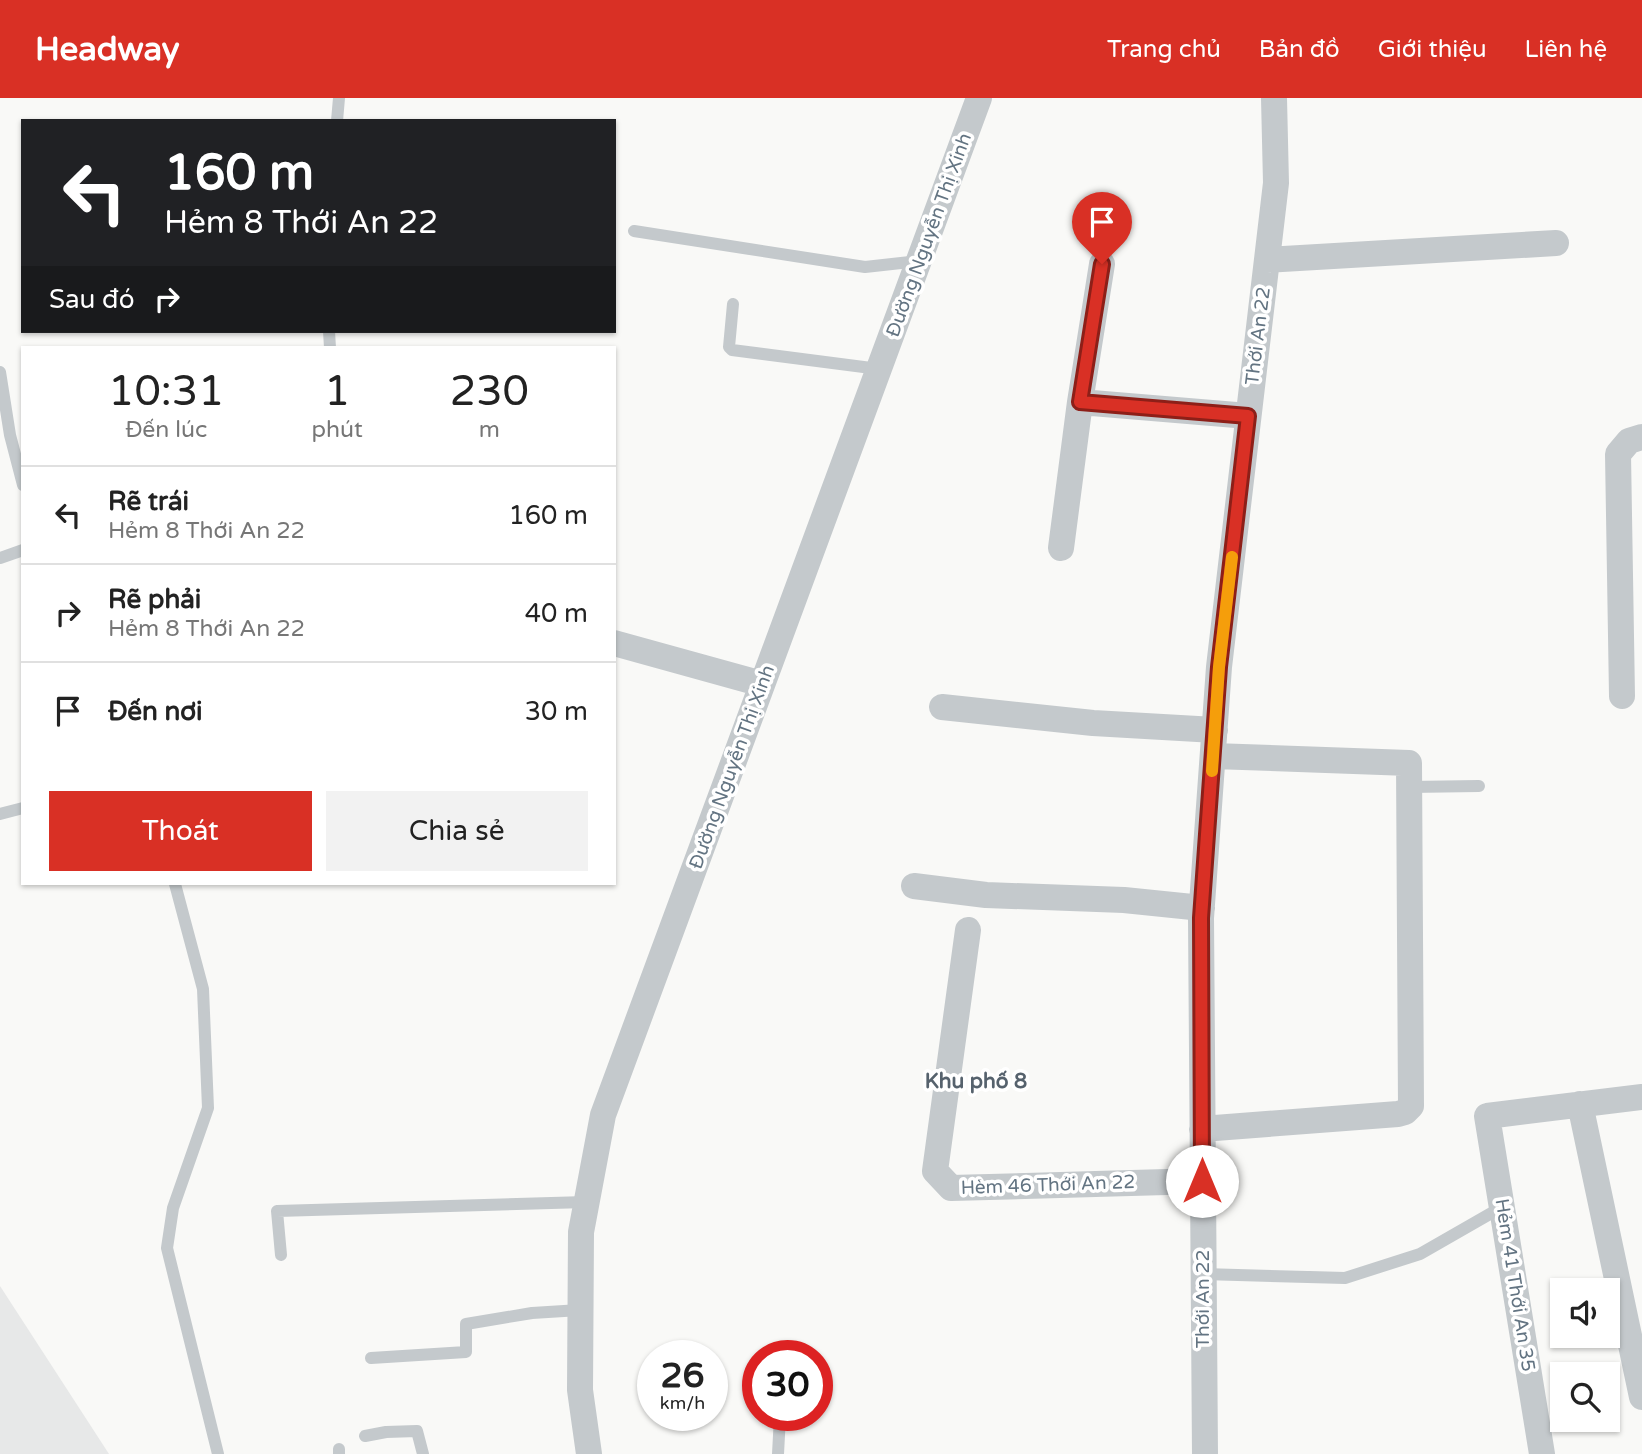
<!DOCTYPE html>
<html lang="vi">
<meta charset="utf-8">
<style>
:root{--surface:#fff;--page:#f2f2f2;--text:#222;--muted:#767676;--line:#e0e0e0;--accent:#d93025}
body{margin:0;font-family:"Varela Round",sans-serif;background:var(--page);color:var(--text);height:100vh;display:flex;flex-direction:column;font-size:26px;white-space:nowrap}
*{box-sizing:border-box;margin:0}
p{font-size:23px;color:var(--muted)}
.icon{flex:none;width:38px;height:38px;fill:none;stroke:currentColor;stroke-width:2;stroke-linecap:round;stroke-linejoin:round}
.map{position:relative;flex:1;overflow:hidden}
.sheet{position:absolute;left:21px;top:248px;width:595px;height:539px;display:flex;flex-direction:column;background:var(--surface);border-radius:0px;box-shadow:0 2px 5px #0004}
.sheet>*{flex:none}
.guide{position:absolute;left:21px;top:21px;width:595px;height:214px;border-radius:0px;box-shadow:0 2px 5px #0004;background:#202124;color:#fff;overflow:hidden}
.buttons{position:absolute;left:1550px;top:1180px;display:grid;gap:14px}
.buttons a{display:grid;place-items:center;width:70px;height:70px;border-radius:0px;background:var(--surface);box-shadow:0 2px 5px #0004;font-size:35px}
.speed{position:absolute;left:637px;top:1242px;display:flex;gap:14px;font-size:35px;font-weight:700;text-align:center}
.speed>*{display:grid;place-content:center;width:91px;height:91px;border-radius:50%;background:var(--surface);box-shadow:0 2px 5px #0004;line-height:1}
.speed small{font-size:18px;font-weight:400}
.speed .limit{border:10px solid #d22;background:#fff;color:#111}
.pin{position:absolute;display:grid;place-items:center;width:60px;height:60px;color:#fff;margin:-72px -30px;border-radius:50% 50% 50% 0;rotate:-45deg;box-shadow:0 0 7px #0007}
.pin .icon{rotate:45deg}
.me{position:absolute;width:77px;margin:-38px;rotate:0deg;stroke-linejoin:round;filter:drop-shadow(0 0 5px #0008)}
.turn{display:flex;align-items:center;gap:24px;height:147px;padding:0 28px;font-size:32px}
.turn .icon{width:91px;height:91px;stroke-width:2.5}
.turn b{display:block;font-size:49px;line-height:60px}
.then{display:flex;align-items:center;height:66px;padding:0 28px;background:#0003;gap:14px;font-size:26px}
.eta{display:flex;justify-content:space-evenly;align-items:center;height:119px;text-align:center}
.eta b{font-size:42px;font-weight:600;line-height:49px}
.cta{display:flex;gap:14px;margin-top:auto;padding:14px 28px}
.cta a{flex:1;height:80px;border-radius:0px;background:var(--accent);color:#fff;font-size:28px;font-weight:600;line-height:80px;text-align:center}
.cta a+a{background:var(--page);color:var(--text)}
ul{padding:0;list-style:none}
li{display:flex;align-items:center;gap:21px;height:98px;padding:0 28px;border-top:2px solid var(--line)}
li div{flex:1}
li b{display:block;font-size:26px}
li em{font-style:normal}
header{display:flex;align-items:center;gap:42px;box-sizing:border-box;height:98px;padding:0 35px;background:var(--accent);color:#fff}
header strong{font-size:33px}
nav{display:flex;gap:38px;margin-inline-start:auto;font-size:24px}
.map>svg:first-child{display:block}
.built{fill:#e7e8e8}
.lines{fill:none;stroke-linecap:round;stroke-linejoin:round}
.lane{stroke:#c4c9cc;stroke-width:12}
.street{stroke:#c4c9cc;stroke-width:26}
.route-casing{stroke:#8d1f18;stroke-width:18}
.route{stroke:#d93025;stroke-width:12}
.slow{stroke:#f59e0b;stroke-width:12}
.labels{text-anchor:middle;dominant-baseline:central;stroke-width:7;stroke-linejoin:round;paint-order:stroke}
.street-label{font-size:19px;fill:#637482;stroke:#fff}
.neighbourhood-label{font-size:21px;font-weight:bold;fill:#56626d;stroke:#fff}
</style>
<header>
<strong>Headway</strong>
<nav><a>Trang chủ</a><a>Bản đồ</a><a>Giới thiệu</a><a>Liên hệ</a></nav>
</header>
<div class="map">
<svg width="1642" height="1356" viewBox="0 0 1642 1356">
<rect width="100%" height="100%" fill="#f9f9f7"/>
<path class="built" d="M0,1188l109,168h-109z"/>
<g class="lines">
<path class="lane" d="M337,23l2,-23
M634,133l231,36 54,-6
M733,206l-4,43 3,3 147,19
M329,233l1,17
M0,274l10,63 13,50
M0,460l23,-8
M1409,689l70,-1
M0,716l23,-6
M175,786l28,105 5,119 -35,100 -6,40 51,206
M281,1157l-4,-44 309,-9
M1203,1176l142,4 75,-24 82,-47
M371,1260l95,-6v-28l66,-11 48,-3
M365,1338l21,-4 31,-1 6,23
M339,1351v5
M778,1356l2,-38"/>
<path class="street" d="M1267,162l289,-17
M1080,304l168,14
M1061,450l19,-146 22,-138
M614,545l148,41
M1622,598l-4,-242 11,-13 13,-4
M942,609l151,16 122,7
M914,788l72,9 138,5 78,8
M968,832l-33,241 16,17 251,-7
M1580,1006l62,293
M1202,1031l196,-15 7,-2 6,-6 -2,-343 -196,-7
M589,1356l-9,-64 1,-158 22,-117 376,-1017
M1205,1356l-4,-536 18,-251 57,-484 -2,-85
M1542,1356l-55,-338 155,-19"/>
</g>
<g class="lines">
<defs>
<path id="route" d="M1102,166l-22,138 168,14 -29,251 -18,251 1,263"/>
</defs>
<use href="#route" class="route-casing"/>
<use href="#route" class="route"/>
<path class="slow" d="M1212,673l7,-104 13,-110"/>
</g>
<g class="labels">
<g class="street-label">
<text transform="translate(929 137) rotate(-70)">Đường Nguyễn Thị Xinh</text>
<text transform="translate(1258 238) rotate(-83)">Thới An 22</text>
<text transform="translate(732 669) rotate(-70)">Đường Nguyễn Thị Xinh</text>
<text transform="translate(1048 1087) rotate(-2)">Hèm 46 Thới An 22</text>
<text transform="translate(1515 1187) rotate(81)">Hẻm 41 Thới An 35</text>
<text transform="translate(1203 1201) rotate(-90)">Thới An 22</text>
</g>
<g class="neighbourhood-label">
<text x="976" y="983">Khu phố 8</text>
</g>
</g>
</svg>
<div class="buttons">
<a><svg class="icon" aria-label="sound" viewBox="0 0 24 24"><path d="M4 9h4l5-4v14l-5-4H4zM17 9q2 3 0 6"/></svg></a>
<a><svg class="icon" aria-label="search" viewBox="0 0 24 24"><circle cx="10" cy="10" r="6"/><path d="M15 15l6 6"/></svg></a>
</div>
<div class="speed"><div>26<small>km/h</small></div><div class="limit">30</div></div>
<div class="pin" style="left:1102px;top:166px;background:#d93025"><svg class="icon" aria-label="arrive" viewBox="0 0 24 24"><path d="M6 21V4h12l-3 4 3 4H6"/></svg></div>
<svg class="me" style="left:1202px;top:1083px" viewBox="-20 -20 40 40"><circle r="19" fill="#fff"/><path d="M0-13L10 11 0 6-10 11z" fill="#d93025"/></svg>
<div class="guide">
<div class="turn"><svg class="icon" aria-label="left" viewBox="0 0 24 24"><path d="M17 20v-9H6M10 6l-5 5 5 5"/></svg><div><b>160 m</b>Hẻm 8 Thới An 22</div></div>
<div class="then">Sau đó<svg class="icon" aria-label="right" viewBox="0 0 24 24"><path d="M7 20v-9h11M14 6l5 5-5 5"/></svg></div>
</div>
<section class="sheet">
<div class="eta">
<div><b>10:31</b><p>Đến lúc</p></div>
<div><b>1</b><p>phút</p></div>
<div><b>230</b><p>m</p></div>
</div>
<ul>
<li><svg class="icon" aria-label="left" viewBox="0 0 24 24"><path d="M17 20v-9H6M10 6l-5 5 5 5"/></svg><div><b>Rẽ trái</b><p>Hẻm 8 Thới An 22</p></div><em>160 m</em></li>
<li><svg class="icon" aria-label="right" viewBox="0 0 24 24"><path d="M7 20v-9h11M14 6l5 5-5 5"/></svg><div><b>Rẽ phải</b><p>Hẻm 8 Thới An 22</p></div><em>40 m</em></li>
<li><svg class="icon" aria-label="arrive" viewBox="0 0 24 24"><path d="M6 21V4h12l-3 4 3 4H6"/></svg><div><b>Đến nơi</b></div><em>30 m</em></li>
</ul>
<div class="cta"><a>Thoát</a><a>Chia sẻ</a></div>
</section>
</div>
